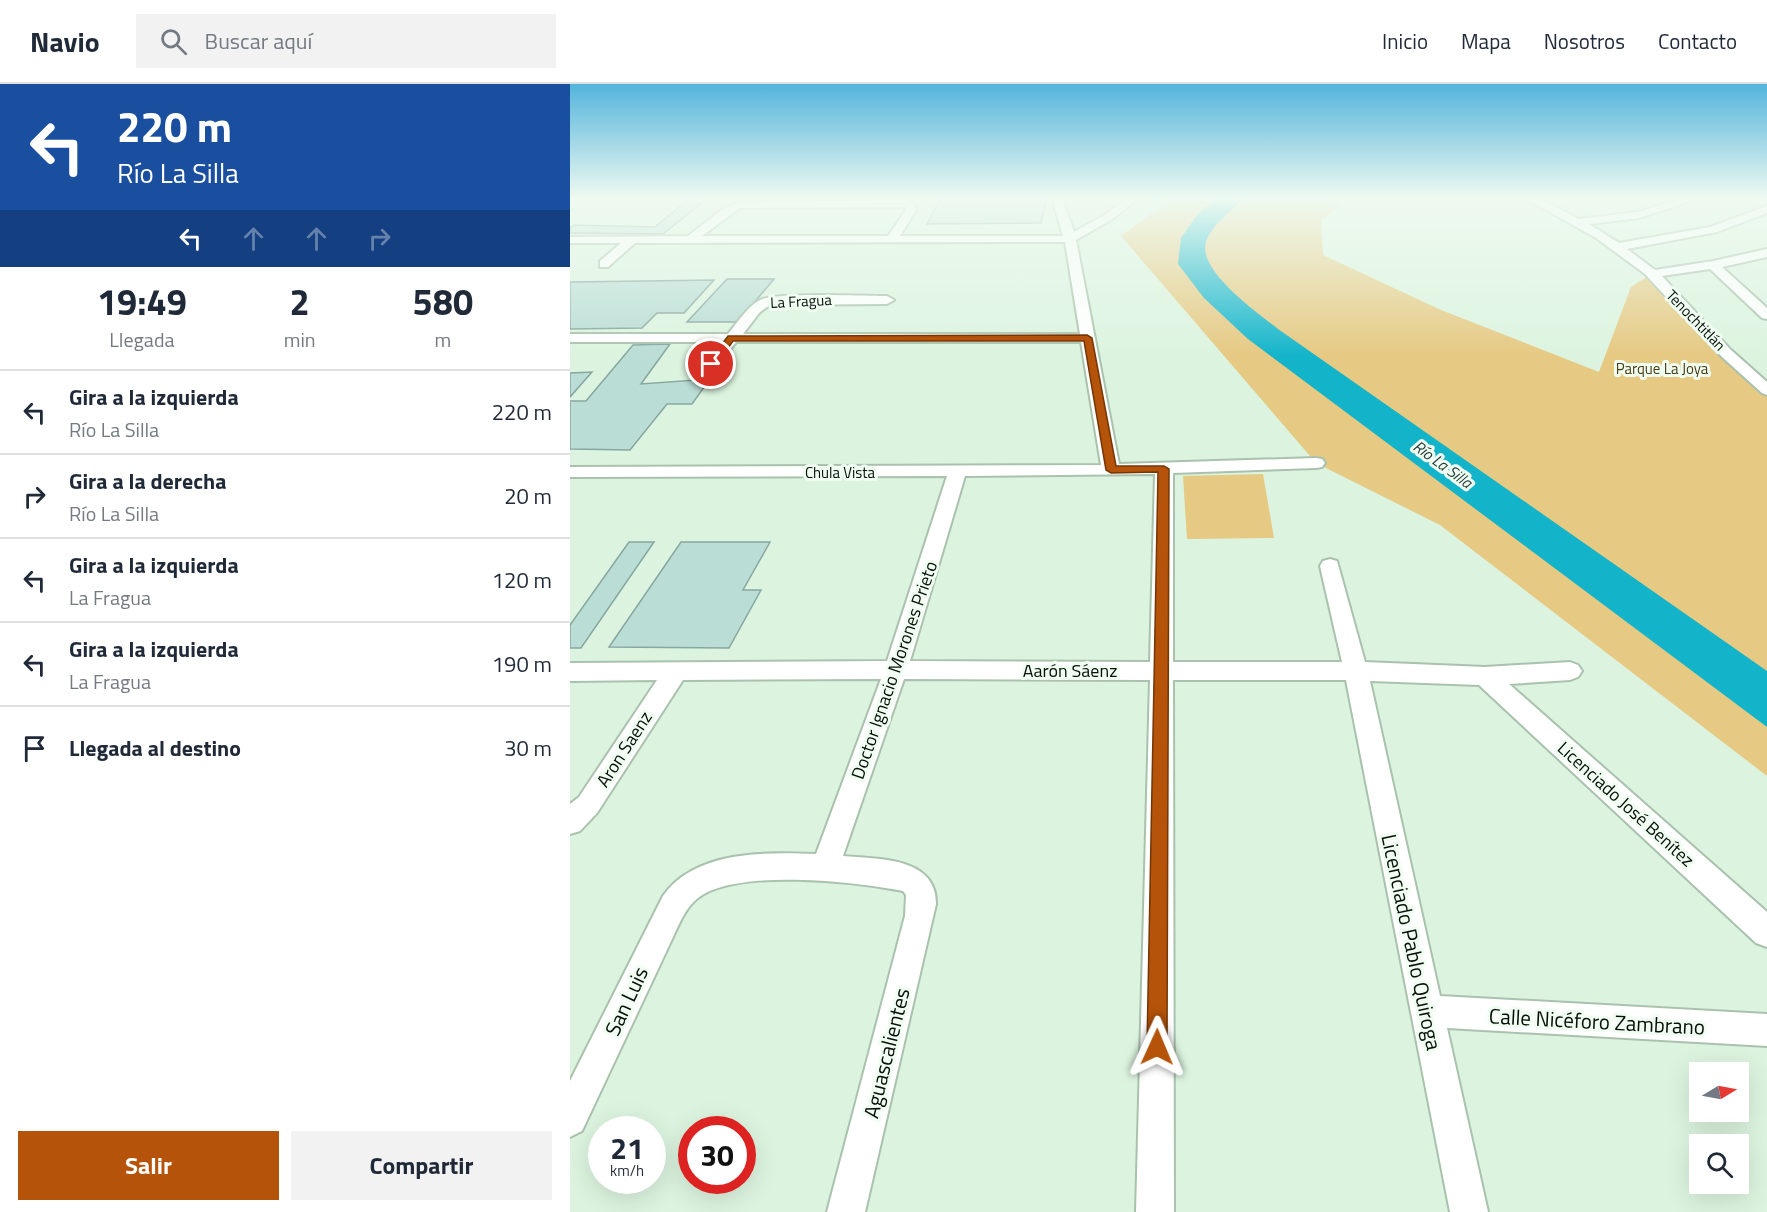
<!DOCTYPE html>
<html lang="es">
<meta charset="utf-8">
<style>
:root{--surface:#fff;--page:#f2f2f3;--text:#1f2937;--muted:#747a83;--line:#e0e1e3;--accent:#b45309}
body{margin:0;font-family:"Titillium Web",sans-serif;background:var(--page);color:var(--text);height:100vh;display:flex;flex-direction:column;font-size:22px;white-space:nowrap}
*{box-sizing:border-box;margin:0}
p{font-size:20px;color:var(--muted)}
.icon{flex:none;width:33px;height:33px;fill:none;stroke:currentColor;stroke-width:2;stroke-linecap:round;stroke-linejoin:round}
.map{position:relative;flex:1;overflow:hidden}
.sheet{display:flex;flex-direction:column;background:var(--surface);width:570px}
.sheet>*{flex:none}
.hud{background:#1a4fa0;color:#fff;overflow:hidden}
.needle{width:39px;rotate:80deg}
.controls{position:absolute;left:1119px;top:978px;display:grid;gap:12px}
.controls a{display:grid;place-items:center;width:60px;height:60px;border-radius:0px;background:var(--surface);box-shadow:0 6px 24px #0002;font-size:30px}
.speed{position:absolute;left:18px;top:1032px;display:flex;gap:12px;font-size:30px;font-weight:700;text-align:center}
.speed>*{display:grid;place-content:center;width:78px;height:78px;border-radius:50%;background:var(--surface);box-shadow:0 6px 24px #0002;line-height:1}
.speed small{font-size:15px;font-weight:400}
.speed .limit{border:9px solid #d22;background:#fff;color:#111}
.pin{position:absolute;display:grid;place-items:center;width:51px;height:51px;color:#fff;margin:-26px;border:3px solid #fff;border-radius:50%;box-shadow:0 2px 6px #0007}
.me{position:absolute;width:66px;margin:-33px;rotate:1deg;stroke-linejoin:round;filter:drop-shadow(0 0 4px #0008)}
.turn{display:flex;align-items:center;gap:21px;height:126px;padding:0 18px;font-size:27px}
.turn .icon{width:78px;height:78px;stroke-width:2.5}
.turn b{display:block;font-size:42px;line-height:51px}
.lanes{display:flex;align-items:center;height:57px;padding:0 18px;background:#0003;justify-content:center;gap:30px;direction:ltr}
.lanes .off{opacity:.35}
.eta{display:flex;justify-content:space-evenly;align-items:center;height:102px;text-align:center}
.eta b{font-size:36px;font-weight:700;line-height:42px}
.button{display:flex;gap:12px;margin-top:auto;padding:12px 18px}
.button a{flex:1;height:69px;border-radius:0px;background:var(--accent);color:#fff;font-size:24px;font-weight:700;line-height:69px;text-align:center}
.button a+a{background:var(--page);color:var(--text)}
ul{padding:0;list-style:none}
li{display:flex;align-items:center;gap:18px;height:84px;padding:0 18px;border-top:2px solid var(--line)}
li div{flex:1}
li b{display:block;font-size:22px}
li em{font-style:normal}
header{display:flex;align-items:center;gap:36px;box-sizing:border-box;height:84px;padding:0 30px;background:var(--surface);border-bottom:2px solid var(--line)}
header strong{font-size:28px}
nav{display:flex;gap:33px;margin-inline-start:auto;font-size:21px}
.search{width:420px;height:54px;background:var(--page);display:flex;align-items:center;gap:15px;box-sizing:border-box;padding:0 21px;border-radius:0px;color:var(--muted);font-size:22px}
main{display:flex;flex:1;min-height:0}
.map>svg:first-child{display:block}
.green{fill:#e6c982}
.water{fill:#13b4ca}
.building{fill:#baddd5;stroke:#86a79f;stroke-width:1.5}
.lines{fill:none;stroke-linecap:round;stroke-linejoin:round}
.street-casing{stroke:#aac2ad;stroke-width:4}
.street{fill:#fff;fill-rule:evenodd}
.route{fill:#b45309;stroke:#753606;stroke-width:1.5}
.labels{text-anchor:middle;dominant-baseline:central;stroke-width:6;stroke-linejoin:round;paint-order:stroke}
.far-street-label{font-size:15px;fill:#070e08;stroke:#f0fef2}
.far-park-label{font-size:15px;fill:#4b3c14;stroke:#f0fef2}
.far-water-label{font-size:16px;font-style:italic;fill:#1f363a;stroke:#f0fef2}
.street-label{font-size:18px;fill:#070e08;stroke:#f0fef2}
.near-street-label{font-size:21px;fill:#070e08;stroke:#f0fef2}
</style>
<header>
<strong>Navio</strong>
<div class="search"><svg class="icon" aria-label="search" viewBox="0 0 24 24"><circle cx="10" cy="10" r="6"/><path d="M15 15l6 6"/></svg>Buscar aquí</div>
<nav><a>Inicio</a><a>Mapa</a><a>Nosotros</a><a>Contacto</a></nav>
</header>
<main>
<section class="sheet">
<div class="hud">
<div class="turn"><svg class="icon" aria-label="left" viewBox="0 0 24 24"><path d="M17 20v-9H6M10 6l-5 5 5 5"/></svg><div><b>220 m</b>Río La Silla</div></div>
<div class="lanes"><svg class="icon" aria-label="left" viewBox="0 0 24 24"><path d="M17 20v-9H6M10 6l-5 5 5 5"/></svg><svg class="icon off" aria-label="ahead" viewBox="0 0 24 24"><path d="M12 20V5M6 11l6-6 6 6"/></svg><svg class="icon off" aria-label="ahead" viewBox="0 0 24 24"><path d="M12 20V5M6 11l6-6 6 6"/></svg><svg class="icon off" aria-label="right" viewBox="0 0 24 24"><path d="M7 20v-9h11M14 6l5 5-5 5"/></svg></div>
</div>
<div class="eta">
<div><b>19:49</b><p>Llegada</p></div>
<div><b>2</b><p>min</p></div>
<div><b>580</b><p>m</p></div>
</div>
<ul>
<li><svg class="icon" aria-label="left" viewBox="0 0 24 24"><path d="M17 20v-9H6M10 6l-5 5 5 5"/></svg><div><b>Gira a la izquierda</b><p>Río La Silla</p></div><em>220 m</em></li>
<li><svg class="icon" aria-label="right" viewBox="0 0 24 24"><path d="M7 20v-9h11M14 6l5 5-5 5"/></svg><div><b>Gira a la derecha</b><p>Río La Silla</p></div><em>20 m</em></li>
<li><svg class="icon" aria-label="left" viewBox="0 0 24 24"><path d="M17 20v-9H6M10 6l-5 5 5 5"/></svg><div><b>Gira a la izquierda</b><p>La Fragua</p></div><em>120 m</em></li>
<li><svg class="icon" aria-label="left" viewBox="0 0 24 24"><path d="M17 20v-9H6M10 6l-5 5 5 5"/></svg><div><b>Gira a la izquierda</b><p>La Fragua</p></div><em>190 m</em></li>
<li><svg class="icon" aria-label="arrive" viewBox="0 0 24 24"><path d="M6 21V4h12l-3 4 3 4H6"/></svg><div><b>Llegada al destino</b></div><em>30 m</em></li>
</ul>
<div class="button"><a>Salir</a><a>Compartir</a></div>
</section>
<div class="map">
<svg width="1197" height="1128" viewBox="0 0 1197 1128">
<rect width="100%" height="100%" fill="#dcf4df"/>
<path class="green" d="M603,114h177l-29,23 2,34 118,55 158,62 32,-85 20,-13 116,115v387l-327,-251 -124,-62 -195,-227z
M693,390l11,64 -87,1 -4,-63z"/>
<path class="water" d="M647,114h28c-13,12 -30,24 -38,41 -14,29 51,74 71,90l489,342v56l-519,-388 -44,-41 -26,-34 3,-26 16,-23z"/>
<path class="building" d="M120,114h18l-45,36 -93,-1v-5l4,-3 81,2z
M371,114h106l-6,25 -114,1z
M157,195h47l-36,43h-51z
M144,196l-30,33h-27l-15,15 -72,1v-47z
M100,260l-29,40 69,-5 -18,25h-25l-37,46 -60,-1v-48h16l47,-56z
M22,288l-22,25v-24z
M59,458h25l-73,106h-11v-23z
M111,458h89l-27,48h18l-32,58 -120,-1z"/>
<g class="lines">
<defs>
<path id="street" d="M0,114h9l-9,4z
M482,114h10l12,34 32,-18 21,-16h11l-24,20 -38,22 43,224 197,-6 6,1 3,4 -3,4 -6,1 -143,5v189h169l-22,-96 3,-5 7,-2 7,2 28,101 120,5 85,-5 8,3 4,6 -4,6 -8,3 -61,4 258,228v35l-11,-4 -277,-258 -109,-4 70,315 327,18v32l-320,-18 41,184h-38l-104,-532h-173l1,532h-38l14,-532 -246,-1 -61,177c35,3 94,1 93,48l-71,308h-38l78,-296 1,-21 -3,-4c-46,-9 -167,-23 -205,7 -12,9 -19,26 -25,39l-91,194 -12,6v-56l93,-185c32,-46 103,-44 153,-42l65,-175 -198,1 -86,133 -17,18 -10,3v-30l9,-7 78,-117 -87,1v-18l317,-2 60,-185 -377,1v-10l531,-2 -20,-123h-345l-29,38 -5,2 -8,-5 28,-35h-152v-8h158c10,-12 19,-27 32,-34 15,-8 105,-4 127,-4l7,4 -7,4 -117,1 -10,7 -17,22h337l-15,-92 -430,1 -27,24h-8v-6l21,-18h-51v-6l118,-1 32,-25 18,-9 170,-1 7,4 1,5 -16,26h163zM335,123l1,3 -18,26h-186l38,-28zM585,390l-5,188 -240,-1 55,-185z
M955,114h13l41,21 59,-7 46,-14h16l-61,20 -50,6 30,19 91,-16 57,-21v7l-50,19 -90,17 28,21 58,-9 54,-12v8l-45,10 45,41v11l-5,-1 -52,-49 -48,7 69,74 36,32v13l-5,-2 -41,-37 -76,-82 -49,-36z"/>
</defs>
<use href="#street" class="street-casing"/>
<use href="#street" class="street"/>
</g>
<linearGradient id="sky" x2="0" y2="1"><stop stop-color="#53b4dc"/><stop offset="0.42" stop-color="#effaf1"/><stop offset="1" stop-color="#effaf1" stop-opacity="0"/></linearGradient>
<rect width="1197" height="272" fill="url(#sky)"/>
<path class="route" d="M517,251l5,3 24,128h48l5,3 -2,578 -3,7 -7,3 -7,-3 -3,-7 11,-575 -47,1 -5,-3 -22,-129h-351l-18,25 -8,-2 21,-28h3z"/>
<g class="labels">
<g class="far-street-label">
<text transform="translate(231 217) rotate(-3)">La Fragua</text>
<text transform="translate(1126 236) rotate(46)">Tenochtitlán</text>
<text x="270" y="388">Chula Vista</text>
</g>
<g class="far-park-label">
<text x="1092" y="284">Parque La Joya</text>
</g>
<g class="far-water-label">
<text transform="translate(873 380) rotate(36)">Río La Silla</text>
</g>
<g class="street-label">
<text transform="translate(324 586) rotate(-71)">Doctor Ignacio Morones Prieto</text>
<text x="500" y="586">Aarón Sáenz</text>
<text transform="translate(54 665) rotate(-57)">Aron Saenz</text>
<text transform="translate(1056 720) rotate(42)">Licenciado José Benítez</text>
</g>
<g class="near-street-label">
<text transform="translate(842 858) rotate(78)">Licenciado Pablo Quiroga</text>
<text transform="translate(56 917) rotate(-65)">San Luis</text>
<text transform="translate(1027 937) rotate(3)">Calle Nicéforo Zambrano</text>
<text transform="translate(316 969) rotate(-76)">Aguascalientes</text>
</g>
</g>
</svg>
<div class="controls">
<a><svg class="needle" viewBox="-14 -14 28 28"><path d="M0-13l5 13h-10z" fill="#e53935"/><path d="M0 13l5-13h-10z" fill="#747a83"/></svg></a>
<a><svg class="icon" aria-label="search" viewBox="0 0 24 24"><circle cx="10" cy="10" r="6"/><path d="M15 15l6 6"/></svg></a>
</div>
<div class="speed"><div>21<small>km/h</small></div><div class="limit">30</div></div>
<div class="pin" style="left:141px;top:280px;background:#d93025"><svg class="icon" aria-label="arrive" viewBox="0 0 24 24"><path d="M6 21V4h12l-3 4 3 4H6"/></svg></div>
<svg class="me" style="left:587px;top:963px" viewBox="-20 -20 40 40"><path d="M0-17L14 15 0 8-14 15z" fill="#b45309" stroke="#fff" stroke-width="4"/></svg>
</div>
</main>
